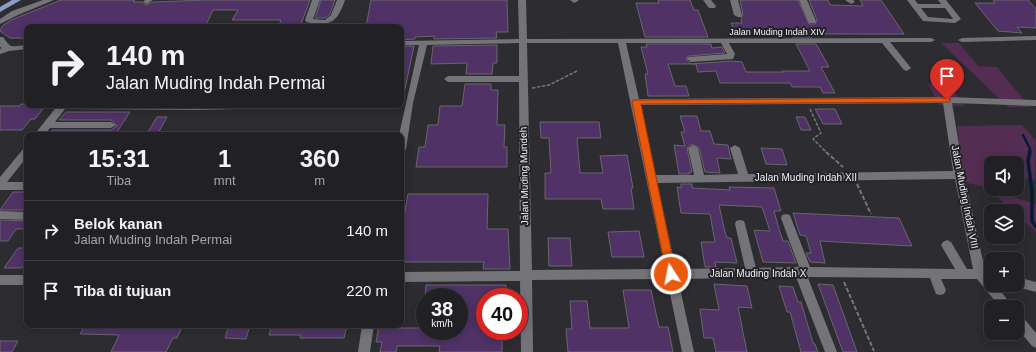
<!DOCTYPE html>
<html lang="id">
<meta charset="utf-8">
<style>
:root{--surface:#212125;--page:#2d2e32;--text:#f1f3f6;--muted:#a2a3a7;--line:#3e3e42}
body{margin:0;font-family:Helvetica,sans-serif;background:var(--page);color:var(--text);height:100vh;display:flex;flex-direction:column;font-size:15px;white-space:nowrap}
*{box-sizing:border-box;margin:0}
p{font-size:13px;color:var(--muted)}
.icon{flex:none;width:22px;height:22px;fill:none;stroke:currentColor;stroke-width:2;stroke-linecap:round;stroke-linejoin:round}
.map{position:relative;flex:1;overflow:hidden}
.details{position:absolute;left:24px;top:132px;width:380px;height:196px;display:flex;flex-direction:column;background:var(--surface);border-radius:8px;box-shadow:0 2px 10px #0003,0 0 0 1px var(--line)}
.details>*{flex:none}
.banner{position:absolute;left:24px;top:24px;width:380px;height:84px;border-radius:8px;box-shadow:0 2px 10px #0003,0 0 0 1px var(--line);background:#212125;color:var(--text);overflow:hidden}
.fabs{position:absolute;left:984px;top:156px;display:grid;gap:8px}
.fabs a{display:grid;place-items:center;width:40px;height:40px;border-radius:8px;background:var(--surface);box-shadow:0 2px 10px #0003,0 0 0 1px var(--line);font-size:20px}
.speed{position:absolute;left:416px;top:288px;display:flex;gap:8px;font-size:20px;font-weight:700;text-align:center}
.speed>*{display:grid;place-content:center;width:52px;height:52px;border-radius:50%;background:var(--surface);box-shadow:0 2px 10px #0003,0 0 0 1px var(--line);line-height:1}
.speed small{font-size:10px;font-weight:400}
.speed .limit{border:6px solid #d22;background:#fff;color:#111}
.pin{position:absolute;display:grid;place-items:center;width:34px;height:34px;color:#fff;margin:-41px -17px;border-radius:50% 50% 50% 0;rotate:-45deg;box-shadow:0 0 4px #0007}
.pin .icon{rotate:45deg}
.me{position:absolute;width:44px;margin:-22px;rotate:349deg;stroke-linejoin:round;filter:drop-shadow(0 0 3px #0008)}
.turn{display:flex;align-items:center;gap:14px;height:84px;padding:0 16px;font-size:18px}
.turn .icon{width:52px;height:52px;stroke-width:2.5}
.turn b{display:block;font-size:28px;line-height:34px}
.eta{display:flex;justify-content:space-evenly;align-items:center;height:68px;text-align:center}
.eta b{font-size:24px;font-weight:700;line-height:28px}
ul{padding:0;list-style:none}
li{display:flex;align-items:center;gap:12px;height:60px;padding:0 16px;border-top:1px solid var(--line)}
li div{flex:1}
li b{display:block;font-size:15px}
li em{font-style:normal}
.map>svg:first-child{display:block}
.green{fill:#542d52}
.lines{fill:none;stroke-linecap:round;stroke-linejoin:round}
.stream-far1{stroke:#041d35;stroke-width:2.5}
.stream{stroke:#041d35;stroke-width:3.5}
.building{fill:#503267;stroke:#68666b}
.path-far1{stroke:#76757a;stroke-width:1.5;stroke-dasharray:3.5 1.5;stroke-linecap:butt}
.path{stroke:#76757a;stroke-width:2;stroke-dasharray:4.5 2;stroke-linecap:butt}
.minor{fill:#737378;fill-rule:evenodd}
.major{fill:#8d9bc8;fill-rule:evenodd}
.route{fill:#ea580c;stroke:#983908}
.labels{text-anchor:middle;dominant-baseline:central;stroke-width:4;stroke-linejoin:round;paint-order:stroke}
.far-street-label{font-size:9px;fill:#efeef2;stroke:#232227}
.street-label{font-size:10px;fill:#efeef2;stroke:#232227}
</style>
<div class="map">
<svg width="1036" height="352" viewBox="0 0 1036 352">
<rect width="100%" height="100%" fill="#2c2c31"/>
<path class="green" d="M941,43h18l19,23 19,1 33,40h-22z
M948,83l16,23 -24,-1 -12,-21z
M1022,125l14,16 -1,40 -18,-5v-13h-26v26h7l1,4 37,11v28l-19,-17v-4h-4l-25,-23 -24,-6 -7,-56z"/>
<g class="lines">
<path class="stream-far1" d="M1023,135l7,14 -1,4"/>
<path class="stream" d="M1030,152l-2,9 4,30v30l4,6"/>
</g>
<path class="building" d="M61,0h74l-2,2h9l4,3 7,-3 53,-2h104l-10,27h-22l3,-7h-49l6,-10h-25l-8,17h-178v11h-17l-10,-7 2,-5 9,-6z
M321,0h14l-5,14 -5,4h-10z
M371,0h136l1,32h-12l1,6 -63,1v-3l-19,1v2l-14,1v-13h-35z
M658,0h32l4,10h4l10,27h-63l-9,-34h23z
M740,0h58l11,24h6l2,-4 -8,-20h19l2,5 33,1 -3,-6h21l23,34h-94l2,3h-20l-1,-2 -55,-1 -5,-11h11l-1,-5 2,-3z
M993,0h35l8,9v19l-19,-1 5,6 -24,-2 -23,-28h20z
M646,44h65l1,4 10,-1 3,6 -37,3 -2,3 5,5 40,-3 11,1 4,10h37l-1,-1h28l-14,-27h20l13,23h-8l14,26h-12l-3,-6h-28l-2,-4h-70l-4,-12 -18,1 -2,-8h-28l7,22h11l3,10h-41l-3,-22h3l-7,-27h6z
M497,45v18h-4l-1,11h-26l1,-11 -36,1 2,-18z
M401,46h13l-9,43 -4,-1z
M465,84h26v6h7l-1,35h8l-1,22h3v20h-91l3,-20h6l3,-22h10l2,-19h22z
M21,104l25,1 -11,14h-4l-9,11h-22v-24h20z
M815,109h20l7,15h-19z
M66,112h64l-15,23h-67l4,-5h59l6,-4 -6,-6h-52z
M680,116h17l4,15h9l4,13 14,1 3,14 -14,-1 3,15 -15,-1 -6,-24 -7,-4 -5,4 5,24h-3l1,2h-11l-5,-29 11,1 -4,-14h4z
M157,117h10l-10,18h-11z
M796,117h9l6,13h-10z
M540,122h59l2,16h-24l3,35h23l-3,-17 27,-1 6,33h-2l3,21h-31l-2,-10h-56v-26h6l-2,-35h-8z
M761,148l21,1 5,16 -21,-1z
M681,184h11v4l38,2 -1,-3 45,1 7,23h-7l5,18 4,12h5l8,22 -33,-1 -9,-32 16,1 -8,-24 -43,-2 5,23 3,10h4l6,25 -22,-1 1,5h-11l-4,-25h14l-5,-28 -29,-1 -4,-26 4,1z
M13,192h14v18h-27z
M408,194h80l-1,35h21l2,40h-27l1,-7h-83v-40h2z
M793,213l106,5 13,28 -92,-5 5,22 -15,-1 -4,-9h5l-5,-17 -6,-1z
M0,220l27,1v8h-11l-8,12h-8z
M639,231l5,26h-32l-4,-25z
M548,238h22l2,28h-23z
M18,248h9v13l-5,7h-18z
M714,284l33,2 5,22 -14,-1 9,45h-31l-3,-14h-9l-4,-29 19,1z
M818,284l15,1 24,67h-14z
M426,285h80l-1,12h-20v36h17v19h-63l1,-6h-43l-1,6h-16l2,-10h-6l3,-17 20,1 -1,2h27l2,5h32v-36h-34z
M779,286l14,1 5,15h3l12,41 2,1 3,8h-17l-11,-40h-3z
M623,290h28l8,37h9l5,25h-105l-2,-23h6l-2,-28h17l3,27h39z
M85,325h98l-6,13h-4l-7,14h-55l8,-17 -39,-1z
M229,325h21l-4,14 -21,-1z
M272,325h75l-3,13h-44l1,-3h-32z
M0,341h18l-6,11h-12z"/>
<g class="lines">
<path class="path-far1" d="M532,88l17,-3 28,-14
M810,109l11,24 -8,6 14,14"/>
<path class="path" d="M826,152l17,15
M857,184l14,30
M844,282l30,69"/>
<path class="minor" d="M43,0h11l-36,15 -18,9v-5l12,-8z
M145,0h8l-6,4 -4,-2z
M312,0h8l-7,19 12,1 6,-5 6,-15h8c-8,23 -15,27 -39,22l-1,-2z
M518,0h8l1,39 404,-1 4,2 -4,2h-41l21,26 -4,3 -3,-1 -22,-27h-153l6,11 -2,5 -42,3 -4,-3 1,-2 39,-3 -6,-11h-95l13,56 308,-2 89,3v6l-84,-3 12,72 21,95 6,1v14h5l17,22h-13l-23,-28h-36l5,11 -2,4 -4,1 -4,-1 -6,-16 -120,-1 -2,1 29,74h-12l-29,-75 -40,1 -4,1 -4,-1 -70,1 16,73h-12l-15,-73 -135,1 1,72h-12l-1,-71 -119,1v-10l119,-1 -1,-189h-71l-4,-3 4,-3h71v-33l-92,2 -14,58 -7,46 -5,3v-17h-2l20,-90h-18v-4l118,-2zM527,43h91l47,226 -133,1zM943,103l10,68 -205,3 -8,-26 -5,-3 -5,3 8,26 -34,1 -6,-27 -5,-3 -5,3 6,27h-39l-15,-70zM955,179l18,90h-6l-16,-27 -4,-2 -4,2 -2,3 14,24 -145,-2 -19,-49 -1,-3 -4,-1 -4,1 -1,3 18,49 -43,1 -11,-44 -1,-3 -4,-1 -4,1 -1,3 10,44 -69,1 -19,-86z
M570,0h8v1l-4,2z
M703,0h8l5,6 -1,2h-6z
M730,0h8l4,15 -1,2h-3l-4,-2z
M799,0h8l9,21 -1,2h-6l-1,-2z
M845,0h8l2,2 -4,2z
M907,0h8l3,4h23l-3,-4h8l15,19 -6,4 -32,-2zM921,8h24l8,11 -25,-2z
M1036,36v4l-74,2 -4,-2 4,-2z
M0,37h3c9,13 8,9 24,8v4l-18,2 -9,3v-5l2,-1 -2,-1z
M58,105h223l-4,3 -79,2 -133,-1 -10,13h56l5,3 -5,3h-61l-6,7h-10z
M27,147v10l-20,25h20v8h-27v-13l24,-29z
M0,211l27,1v8l-27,-1z
M0,275h27v10h-27z
M1017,277l19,5v10l-23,-6 4,-1z
M1017,313l4,2 15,18v15l-4,-2 -15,-18z
M362,325h12l-4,27h-12z"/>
<path class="major" d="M12,0h9l-21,12v-5z"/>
</g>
<path class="route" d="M947,98h3v4l-309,2 35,170 -1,3h-8l-35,-175 1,-2z"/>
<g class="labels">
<g class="far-street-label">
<text x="777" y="32">Jalan Muding Indah XIV</text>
</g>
<g class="street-label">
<text transform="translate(524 176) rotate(-91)">Jalan Muding Mundeh</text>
<text x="806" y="177">Jalan Muding Indah XII</text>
<text transform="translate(965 197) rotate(79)">Jalan Muding Indah VIII</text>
<text x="758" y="273">Jalan Muding Indah X</text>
</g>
</g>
</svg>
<div class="fabs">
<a><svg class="icon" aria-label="sound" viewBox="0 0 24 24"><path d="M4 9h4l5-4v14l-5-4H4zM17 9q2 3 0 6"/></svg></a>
<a><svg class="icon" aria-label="layers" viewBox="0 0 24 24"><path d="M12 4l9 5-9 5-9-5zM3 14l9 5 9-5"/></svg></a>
<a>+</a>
<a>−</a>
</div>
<div class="speed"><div>38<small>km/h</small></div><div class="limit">40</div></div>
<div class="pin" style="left:947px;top:100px;background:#d93025"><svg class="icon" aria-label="arrive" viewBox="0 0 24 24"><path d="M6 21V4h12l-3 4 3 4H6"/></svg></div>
<svg class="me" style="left:671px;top:274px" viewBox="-20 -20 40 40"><circle r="17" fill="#ea580c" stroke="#fff" stroke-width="3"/><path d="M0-11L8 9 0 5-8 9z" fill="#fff"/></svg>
<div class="banner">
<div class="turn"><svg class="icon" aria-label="right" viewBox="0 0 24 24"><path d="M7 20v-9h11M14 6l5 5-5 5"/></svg><div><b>140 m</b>Jalan Muding Indah Permai</div></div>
</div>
<section class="details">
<div class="eta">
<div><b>15:31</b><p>Tiba</p></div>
<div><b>1</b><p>mnt</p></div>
<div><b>360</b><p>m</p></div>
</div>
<ul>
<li><svg class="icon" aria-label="right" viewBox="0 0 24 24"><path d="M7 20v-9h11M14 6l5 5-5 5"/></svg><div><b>Belok kanan</b><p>Jalan Muding Indah Permai</p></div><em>140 m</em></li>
<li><svg class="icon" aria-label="arrive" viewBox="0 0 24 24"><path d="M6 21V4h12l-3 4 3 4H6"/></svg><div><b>Tiba di tujuan</b></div><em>220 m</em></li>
</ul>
</section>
</div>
